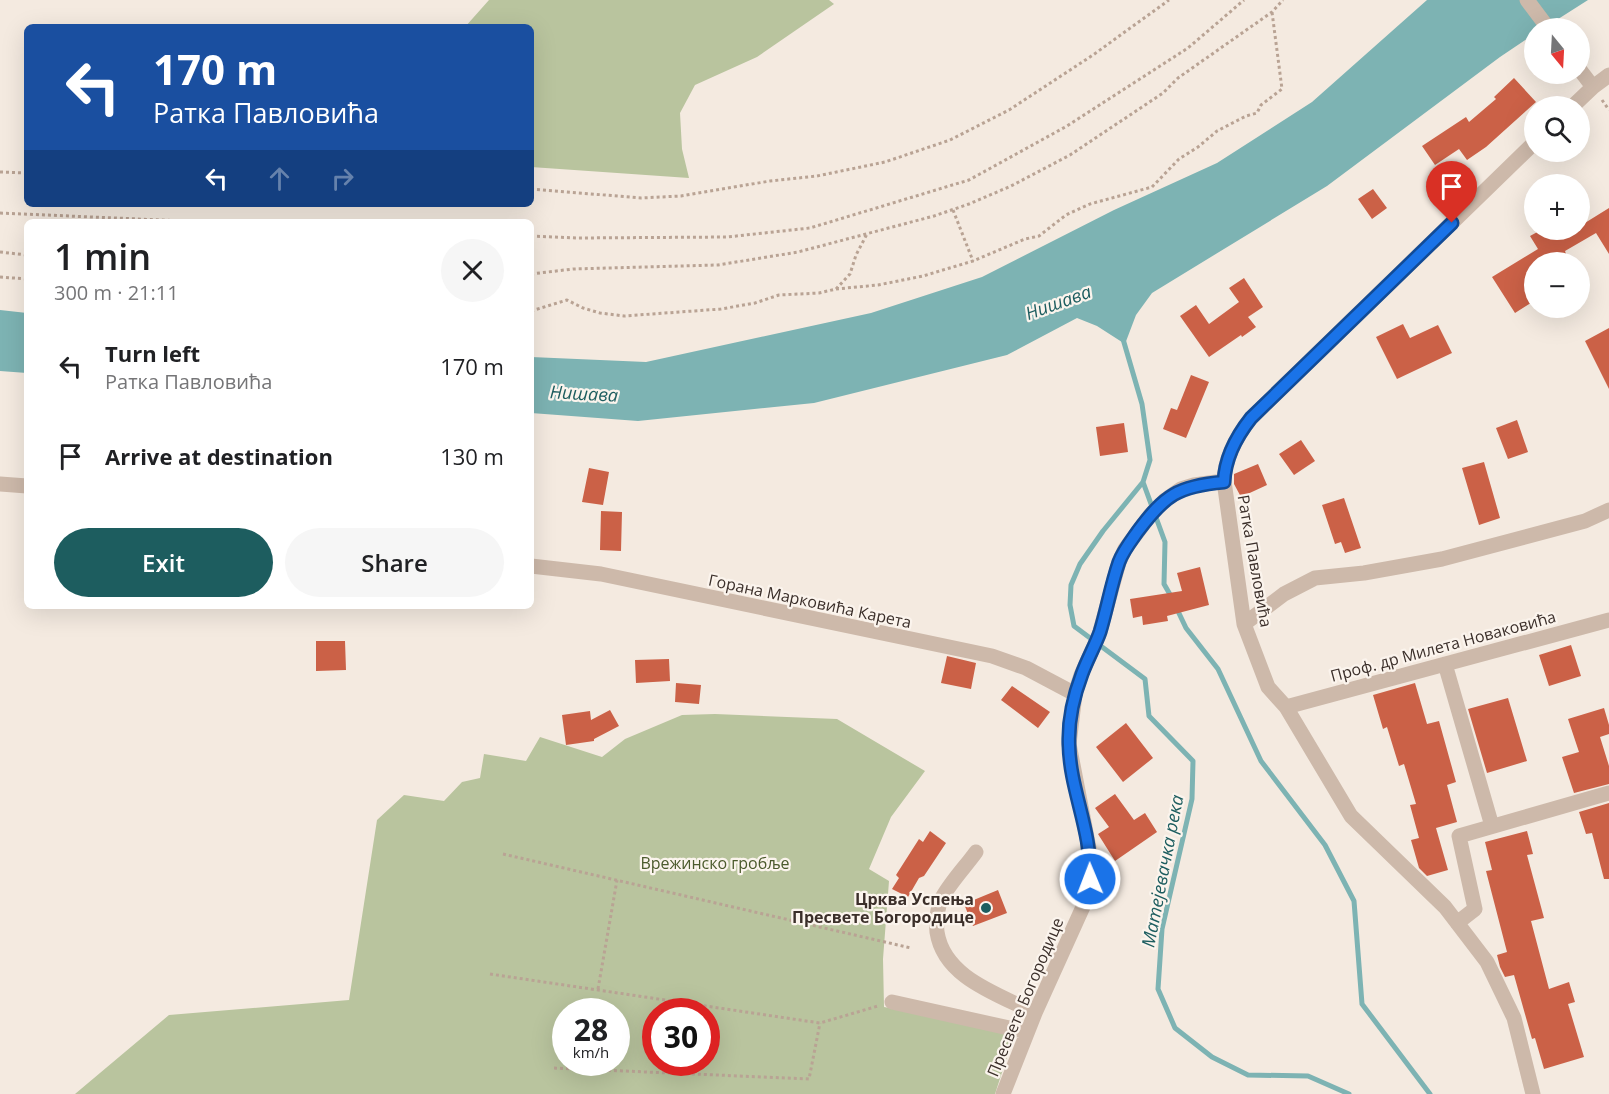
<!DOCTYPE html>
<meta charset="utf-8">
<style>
:root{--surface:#fff;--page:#f6f6f6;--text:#202124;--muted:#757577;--accent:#1d5d5f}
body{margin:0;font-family:"Open Sans",sans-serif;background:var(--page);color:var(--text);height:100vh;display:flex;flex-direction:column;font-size:22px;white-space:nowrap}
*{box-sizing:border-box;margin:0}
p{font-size:20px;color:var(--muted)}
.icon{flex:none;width:33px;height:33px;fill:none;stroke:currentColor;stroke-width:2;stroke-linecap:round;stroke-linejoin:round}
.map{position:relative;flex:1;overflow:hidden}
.details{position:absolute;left:24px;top:219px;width:510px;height:390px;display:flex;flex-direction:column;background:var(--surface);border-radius:9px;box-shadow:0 6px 24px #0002}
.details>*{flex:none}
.top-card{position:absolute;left:24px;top:24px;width:510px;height:183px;border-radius:9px;box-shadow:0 6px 24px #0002;background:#1a4fa0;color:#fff;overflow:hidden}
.needle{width:39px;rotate:162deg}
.buttons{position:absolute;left:1524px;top:18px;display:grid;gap:12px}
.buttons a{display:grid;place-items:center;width:66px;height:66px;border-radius:50%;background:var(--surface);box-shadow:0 6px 24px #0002;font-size:30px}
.speed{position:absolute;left:552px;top:998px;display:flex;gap:12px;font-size:30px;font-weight:700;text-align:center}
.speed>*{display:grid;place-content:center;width:78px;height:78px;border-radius:50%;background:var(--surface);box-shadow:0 6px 24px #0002;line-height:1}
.speed small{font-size:15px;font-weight:400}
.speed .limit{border:9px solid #d22;background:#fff;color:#111}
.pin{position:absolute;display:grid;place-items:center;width:51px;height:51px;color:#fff;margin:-62px -26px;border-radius:50% 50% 50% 0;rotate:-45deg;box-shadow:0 0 6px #0007}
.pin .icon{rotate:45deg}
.me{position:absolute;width:66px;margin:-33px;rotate:359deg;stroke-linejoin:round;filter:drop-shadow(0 0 4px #0008)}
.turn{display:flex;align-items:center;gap:21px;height:126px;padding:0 30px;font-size:27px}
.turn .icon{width:78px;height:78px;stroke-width:2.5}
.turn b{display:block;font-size:42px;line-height:51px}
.lanes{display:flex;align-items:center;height:57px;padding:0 30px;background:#0003;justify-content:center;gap:30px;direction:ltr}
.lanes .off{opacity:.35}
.round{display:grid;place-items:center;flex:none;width:63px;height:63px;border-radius:32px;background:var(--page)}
.head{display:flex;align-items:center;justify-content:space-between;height:102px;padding:0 30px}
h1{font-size:36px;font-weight:600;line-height:45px}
.action{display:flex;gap:12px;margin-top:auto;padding:12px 30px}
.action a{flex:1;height:69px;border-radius:36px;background:var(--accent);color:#fff;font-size:24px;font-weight:600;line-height:69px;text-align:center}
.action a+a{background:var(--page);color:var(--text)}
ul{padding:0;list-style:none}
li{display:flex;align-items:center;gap:18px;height:90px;padding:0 30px}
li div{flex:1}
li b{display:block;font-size:22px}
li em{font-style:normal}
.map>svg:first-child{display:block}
.green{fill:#b9c49e;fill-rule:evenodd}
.water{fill:#7db3b3}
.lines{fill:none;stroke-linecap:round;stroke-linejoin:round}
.stream{stroke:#7db3b3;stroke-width:5}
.building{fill:#cb6147}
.path{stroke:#b9a394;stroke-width:3;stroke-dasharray:3 3;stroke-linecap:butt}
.minor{stroke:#cdb9aa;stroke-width:15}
.route-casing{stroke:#114b97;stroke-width:15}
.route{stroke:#1a73e8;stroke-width:10}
.poi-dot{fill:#1d5d5f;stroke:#fbf4ed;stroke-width:2}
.labels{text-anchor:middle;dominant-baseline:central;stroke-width:4.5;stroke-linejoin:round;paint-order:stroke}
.street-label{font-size:16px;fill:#3b2f2a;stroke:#fbf4ed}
.park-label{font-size:16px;fill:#4b5a2c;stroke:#fbf4ed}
.poi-label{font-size:16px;font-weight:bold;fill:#3b2f2a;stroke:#fbf4ed;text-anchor:end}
.water-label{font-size:18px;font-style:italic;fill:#1d5d5f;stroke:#fbf4ed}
</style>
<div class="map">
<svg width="1609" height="1094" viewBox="0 0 1609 1094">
<rect width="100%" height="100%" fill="#f4eae0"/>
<path class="green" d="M489,0h340l5,4 -77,53 -62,28 -15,28 2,36 7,29 -158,-11v-140h-66z
M715,714l122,5 88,52 -34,46 -22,52 20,12 -6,78 1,48 132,22 -21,65h-920l94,-79 180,-15 28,-180 27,-25 40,6 18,-19 18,-4 4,-24 42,7 14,-24 62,20 23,-18 57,-24zM566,1011h50v51h-50zM656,1011h50v51h-50z"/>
<path class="water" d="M1427,0h161l-44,28h-10v6l-34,23 -173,129 -175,107 -16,22 -11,29 -28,-18 -20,-8 -70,37 -193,48 -176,18 -107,-8v-56l115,5 225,-49 111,-36 132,-67 103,-47 95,-61z
M0,310l27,3v60l-27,-2z"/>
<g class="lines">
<path class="stream" d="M1123,339l19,65 8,56 -7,22 -40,49 -23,33 -9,21 -1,20 4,21 71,53 4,37 44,45 -1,38 -30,130 -4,60 17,39 37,29 36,18 60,1 41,18
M1143,482l22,60 -1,42 8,14
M1176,607l10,21 32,41 43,92 64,84 29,56 8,103 68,90"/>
</g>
<path class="building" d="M1514,78l22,24 -50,45 -19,13 -8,-11 -24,16 -13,-19 44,-29 3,5 27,-23 -2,-2z
M1373,189l14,19 -15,11 -14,-20z
M1609,208v46l-13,-21 -31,18 1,3 -13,8h-19v39l-19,12 -23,-36 46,-28 -8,-13 11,-6h39v-4z
M1244,278l19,29 -15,10 8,10 -14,10 -1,-2 -32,22 -29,-41 16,-11 13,19 30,-22 -10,-14z
M1403,324l7,14 28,-13 14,28 -55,26 -21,-42z
M1609,328v61l-24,-48z
M1191,375l18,7 -23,56 -23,-9 8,-21 6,2z
M1517,420l11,32 -20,7 -12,-31z
M1124,423l4,29 -28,4 -4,-29z
M1301,440l14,21 -21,14 -15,-21z
M1484,462l16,56 -21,7 -17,-57z
M1258,464l9,21 -26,12 -7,-13v-10z
M589,468l20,4 -6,33 -21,-3z
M1344,498l17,50 -16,5 -4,-11 -6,2 -13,-39z
M601,511l21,1 -1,39 -21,-1z
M1200,567l9,38 -42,11 1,5 -25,4 -1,-9 -9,2 -3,-19 52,-8 -5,-18z
M316,641h29l1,29 -30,1z
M1571,645l10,31 -32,10 -10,-31z
M947,656l29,7 -5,26 -30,-6z
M669,659l1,22 -34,2 -1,-23z
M676,683l25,2 -2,19 -24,-2z
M1415,683l12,41 12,-3 17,61 -9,3 10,37 -21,6 12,42 -21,6 -8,-8 -8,-28 8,-2 -9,-33 6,-1 -12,-40 -5,2 -12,-39 -4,2 -10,-34z
M1012,686l38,26 -12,16 -37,-28z
M1508,698l19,63 -40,12 -19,-64z
M1604,708l5,17v9l-9,3 9,29v18l-35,9 -12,-36 17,-5 -11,-33z
M610,710l9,16 -25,13v2l-28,4 -4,-30 28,-4 1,9z
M1126,723l27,35 -30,24 -27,-35z
M1115,794l19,26 11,-7 12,19 -42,29 -17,-27 11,-7 -14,-19z
M1609,803v76h-5l-12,-46 -6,1 -7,-22z
M930,831l16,12 -22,33 -5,2 -11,19 -16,-8 7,-11 -3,-3 23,-36 4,3z
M1527,831l6,23 -6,1 17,63 -13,3 18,68 20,-7 6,20 -7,2 16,53 -40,12 -9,-31 -3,1 -18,-64 -9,2 -5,-10 -3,-12 10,-3 -21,-81 6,-1 -7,-28z
M998,890l9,23 -34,13 -9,-22z"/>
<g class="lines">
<path class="path" d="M1602,100l7,10
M0,172l27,1
M531,189l110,9 40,-2 89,-15 47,-5 68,-14 65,-22 59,-30 84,-55 76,-55
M953,210l20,51
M0,213l207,9
M531,236l46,2 150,-1 83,-9 159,-48 98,-54 121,-78 56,-48
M0,252l27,3
M531,274l42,-5 145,-4 80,-13 136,-36 35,-12 42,-18 59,-31 93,-62 15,-15 94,-66 11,-12
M0,277l27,2
M836,289l14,-15 6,-19 11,-21
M531,311l36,-11 16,8 17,5 24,3 97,-7 34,-6 24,-8 40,-2 17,-4 42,-4 45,-9 50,-15 52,-22 14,-3 27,-21 24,-11 62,-17 27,-28 19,-12 19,-16 29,-15 11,-3 4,-8 21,-16 -10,-77
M503,854l408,94
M490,974l330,49 58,-17
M598,989l19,-109
M554,1068l255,11 11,-56"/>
<path class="minor" d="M1527,0l21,28
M1593,87l16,-12
M1573,106l20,-19 -13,-17
M0,484l27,2
M531,566l70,8 391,82 34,12 49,26
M1244,624l40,-30 31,-16 49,-5 78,-14 143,-38 24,-11
M1445,664l47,162
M1286,707l323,-87
M976,852c-10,14 -28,33 -35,48 -4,10 -5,21 -4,32 7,46 61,62 98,81
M1457,923l18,-14 -16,-73 150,-43
M892,1002l135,30
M1003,1094l32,-81 52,-115 3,-34 -1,-16 -20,-104 6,-50 6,-19 18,-40 20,-73 6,-13 26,-35 13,-13 17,-12 13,-4 30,-4
M1533,1094l-19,-76 -27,-56 -42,-55 -94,-91 -65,-109 -18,-20 -24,-63 -20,-143c1,-24 12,-44 27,-63l283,-275"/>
</g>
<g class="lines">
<defs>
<path id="route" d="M1090,879c2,-49 -20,-88 -21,-134 -1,-23 5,-50 13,-71 5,-14 13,-28 18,-42 7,-23 11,-47 19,-70 4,-11 12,-21 19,-31 27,-36 40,-45 86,-49 1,-25 12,-45 27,-64l201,-195"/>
</defs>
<use href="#route" class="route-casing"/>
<use href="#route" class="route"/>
</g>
<circle class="poi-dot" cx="986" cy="908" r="6"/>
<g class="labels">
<g class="street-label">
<text transform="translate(1255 561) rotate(80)">Ратка Павловића</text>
<text transform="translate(810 601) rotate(12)">Горана Марковића Карета</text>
<text transform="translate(1443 646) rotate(-15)">Проф. др Милета Новаковића</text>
<text transform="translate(1025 997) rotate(-67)">Пресвете Богородице</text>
</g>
<g class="park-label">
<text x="715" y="863">Врежинско гробље</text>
</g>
<g class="poi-label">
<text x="974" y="899">Црква Успења<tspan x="974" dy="18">Пресвете Богородице</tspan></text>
</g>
<g class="water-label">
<text transform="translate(1058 302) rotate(-20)">Нишава</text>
<text transform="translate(584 393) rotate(3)">Нишава</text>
<text transform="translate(1162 871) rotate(-79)">Матејевачка река</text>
</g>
</g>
</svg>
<div class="buttons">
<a><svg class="needle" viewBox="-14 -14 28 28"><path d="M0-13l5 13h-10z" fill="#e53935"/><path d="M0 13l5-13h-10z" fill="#757577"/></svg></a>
<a><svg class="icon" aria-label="search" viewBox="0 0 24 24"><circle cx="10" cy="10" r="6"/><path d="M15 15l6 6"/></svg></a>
<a>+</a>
<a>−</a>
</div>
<div class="speed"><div>28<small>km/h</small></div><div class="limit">30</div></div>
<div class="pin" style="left:1452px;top:223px;background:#d93025"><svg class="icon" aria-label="arrive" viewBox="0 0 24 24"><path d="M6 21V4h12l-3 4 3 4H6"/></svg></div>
<svg class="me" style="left:1090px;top:879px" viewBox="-20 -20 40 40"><circle r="17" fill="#1a73e8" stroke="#fff" stroke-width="3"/><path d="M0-11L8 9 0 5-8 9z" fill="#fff"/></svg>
<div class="top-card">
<div class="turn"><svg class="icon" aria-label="left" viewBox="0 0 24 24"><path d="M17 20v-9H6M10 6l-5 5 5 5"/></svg><div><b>170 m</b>Ратка Павловића</div></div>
<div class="lanes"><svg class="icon" aria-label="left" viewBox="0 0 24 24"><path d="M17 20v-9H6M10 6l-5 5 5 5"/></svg><svg class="icon off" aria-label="ahead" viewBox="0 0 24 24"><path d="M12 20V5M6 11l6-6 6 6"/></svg><svg class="icon off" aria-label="right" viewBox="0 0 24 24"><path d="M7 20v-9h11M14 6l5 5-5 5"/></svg></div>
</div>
<section class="details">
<div class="head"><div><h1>1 min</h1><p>300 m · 21:11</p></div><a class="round"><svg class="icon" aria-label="close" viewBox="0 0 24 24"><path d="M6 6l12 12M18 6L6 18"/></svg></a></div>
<ul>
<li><svg class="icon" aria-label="left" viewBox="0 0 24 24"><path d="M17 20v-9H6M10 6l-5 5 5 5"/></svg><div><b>Turn left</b><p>Ратка Павловића</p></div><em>170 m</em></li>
<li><svg class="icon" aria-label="arrive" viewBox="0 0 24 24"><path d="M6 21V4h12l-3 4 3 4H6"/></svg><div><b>Arrive at destination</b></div><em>130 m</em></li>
</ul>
<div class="action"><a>Exit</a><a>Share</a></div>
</section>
</div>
